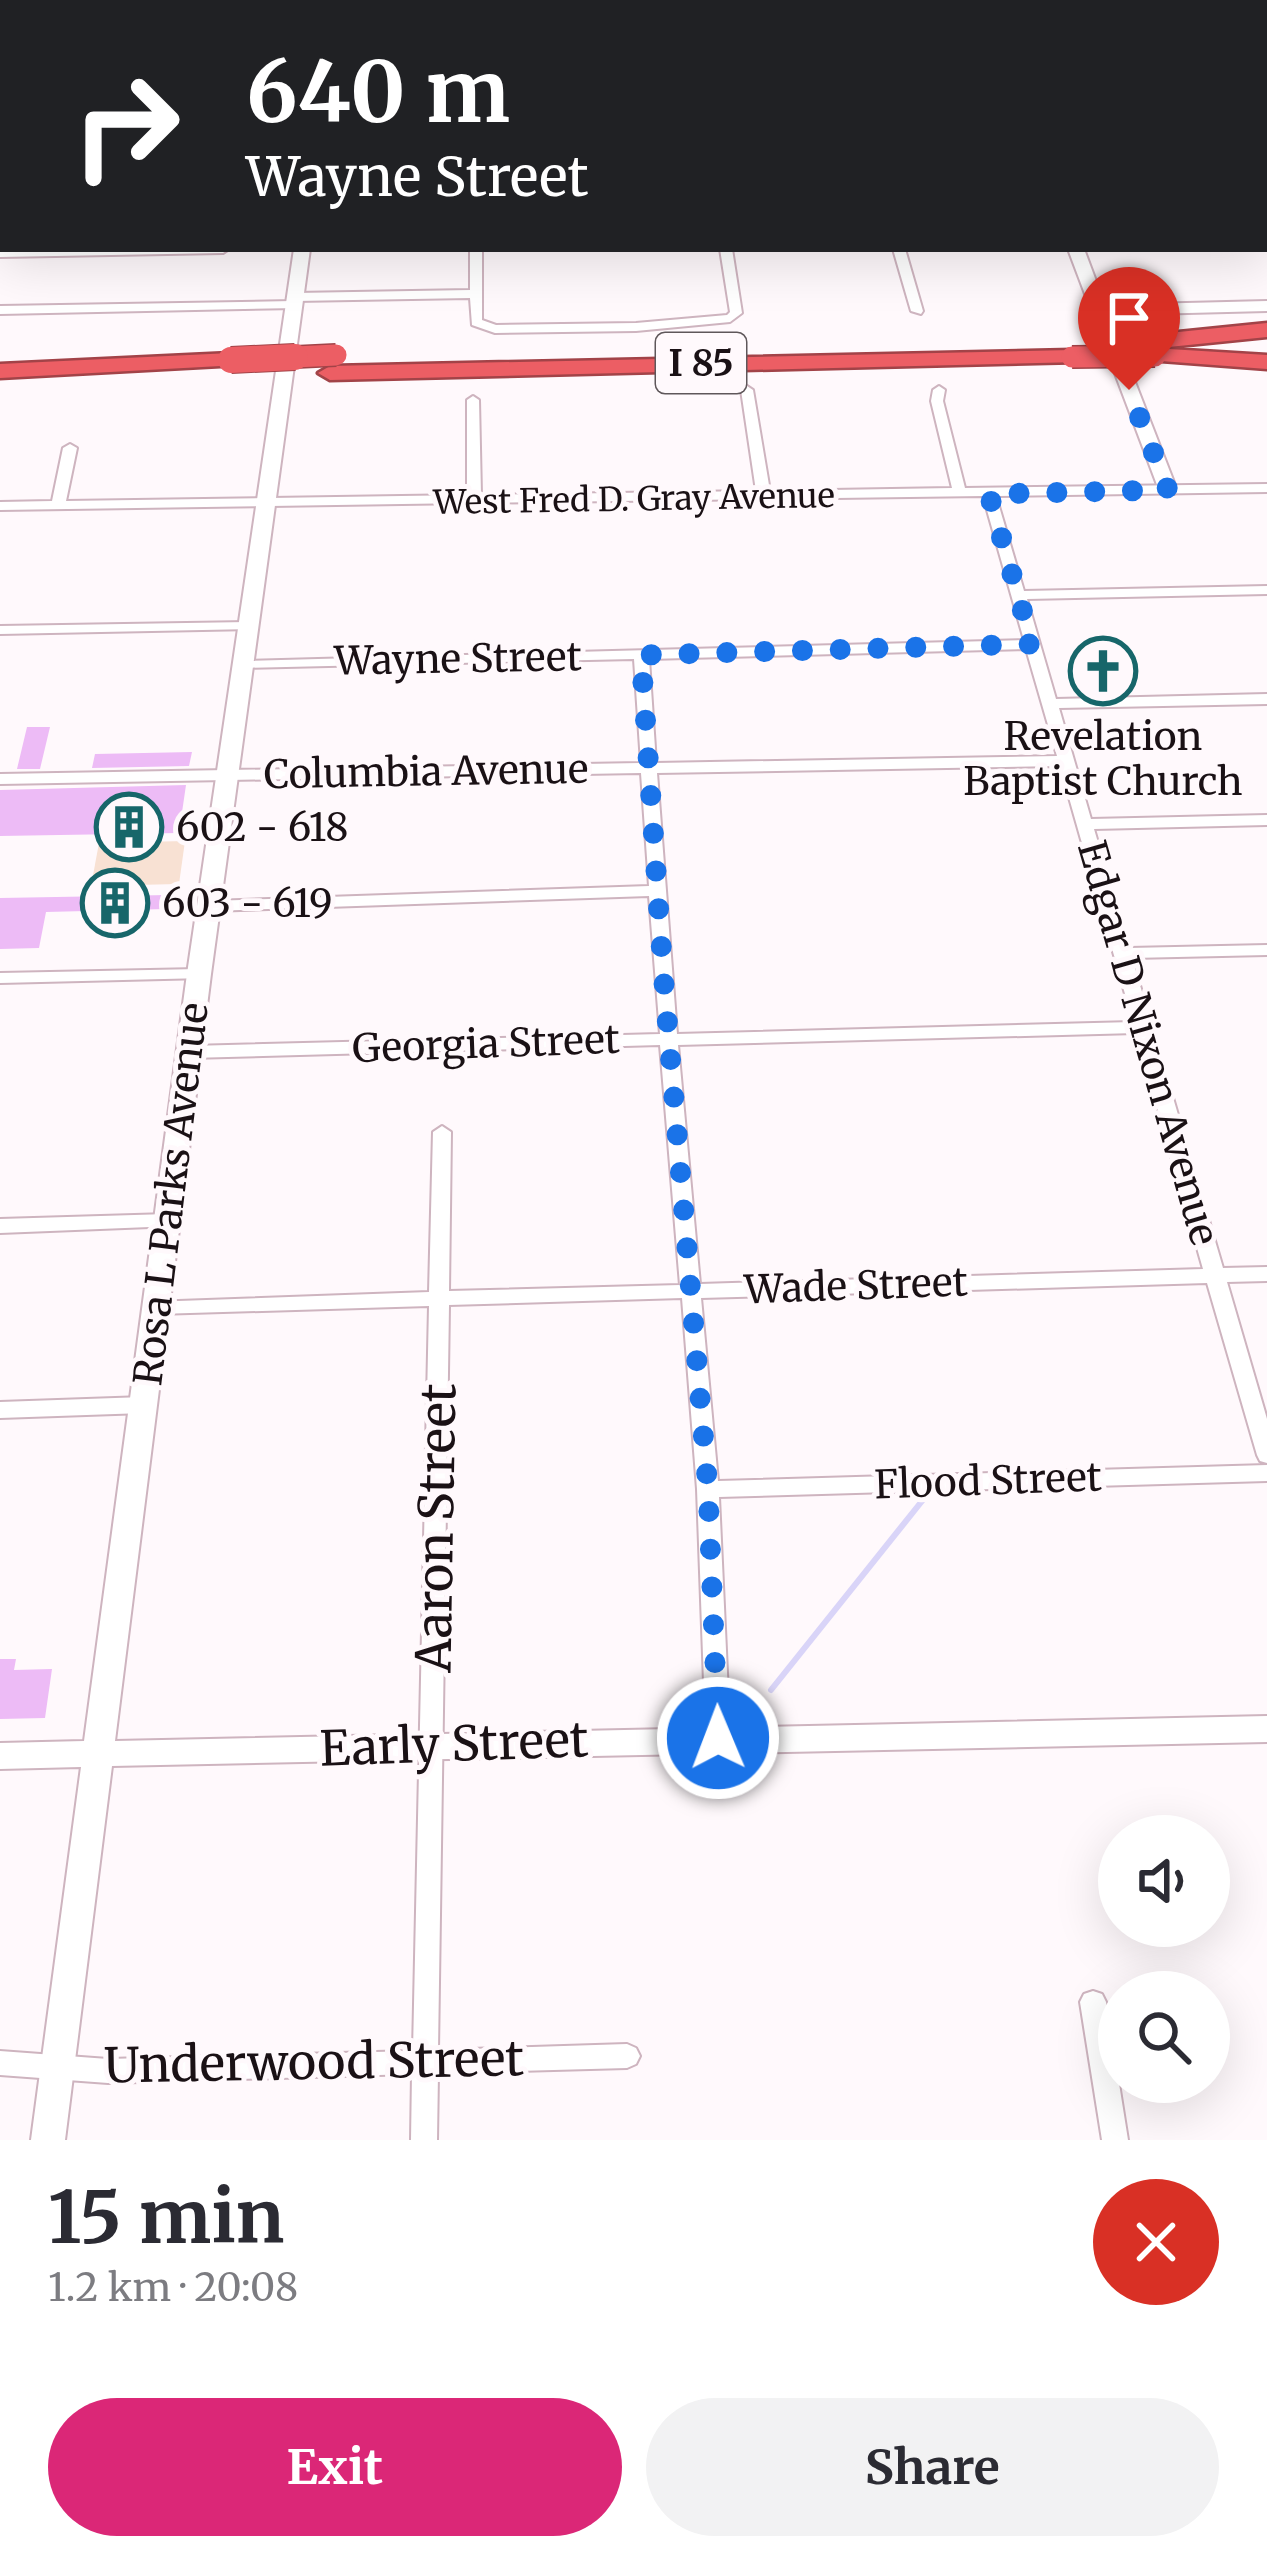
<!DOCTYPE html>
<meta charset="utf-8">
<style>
:root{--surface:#fff;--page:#f2f2f3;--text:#2b2b33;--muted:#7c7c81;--accent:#db2777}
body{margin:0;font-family:Merriweather,serif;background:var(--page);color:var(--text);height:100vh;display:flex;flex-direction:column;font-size:45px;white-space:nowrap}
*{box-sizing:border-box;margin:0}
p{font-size:39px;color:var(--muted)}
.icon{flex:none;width:66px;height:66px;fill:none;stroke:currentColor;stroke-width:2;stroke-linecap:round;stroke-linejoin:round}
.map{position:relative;height:2140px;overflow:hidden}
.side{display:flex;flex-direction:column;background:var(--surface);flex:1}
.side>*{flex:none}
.hud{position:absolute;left:0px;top:0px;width:1269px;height:252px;box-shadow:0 12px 48px #0002;background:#202124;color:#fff;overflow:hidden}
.buttons{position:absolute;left:1098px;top:1815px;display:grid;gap:24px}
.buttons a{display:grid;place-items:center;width:132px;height:132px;border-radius:50%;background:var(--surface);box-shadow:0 12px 48px #0002;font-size:60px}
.pin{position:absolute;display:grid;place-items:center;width:102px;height:102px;color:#fff;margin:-123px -51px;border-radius:50% 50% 50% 0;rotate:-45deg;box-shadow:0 0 12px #0007}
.pin .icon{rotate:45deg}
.me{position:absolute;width:132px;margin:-66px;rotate:359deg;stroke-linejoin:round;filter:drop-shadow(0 0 9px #0008)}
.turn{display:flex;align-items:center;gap:42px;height:252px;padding:0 48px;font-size:54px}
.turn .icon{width:156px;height:156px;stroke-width:2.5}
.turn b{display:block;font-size:84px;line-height:102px}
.round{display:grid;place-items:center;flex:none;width:126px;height:126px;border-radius:63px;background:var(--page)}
.summary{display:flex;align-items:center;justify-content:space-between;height:204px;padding:0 48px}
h1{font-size:72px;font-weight:700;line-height:90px}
.cta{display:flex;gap:24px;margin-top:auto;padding:24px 48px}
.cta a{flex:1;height:138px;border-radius:72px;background:var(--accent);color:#fff;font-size:48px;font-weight:700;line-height:138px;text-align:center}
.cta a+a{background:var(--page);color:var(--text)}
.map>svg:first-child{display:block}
.green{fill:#f8e1d3}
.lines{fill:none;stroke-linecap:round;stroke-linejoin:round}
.stream{stroke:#d9d4f8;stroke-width:6}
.building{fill:#edbbf6}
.minor-casing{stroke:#ceb4bf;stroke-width:4}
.tertiary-casing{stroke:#ceb4bf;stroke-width:4}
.motorway-casing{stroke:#a24348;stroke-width:5}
.minor{fill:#fff;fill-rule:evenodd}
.tertiary{fill:#fff;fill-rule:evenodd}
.motorway{fill:#ec5e64;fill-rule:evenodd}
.motorway-bridge-far1-casing{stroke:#a24348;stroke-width:24;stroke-linecap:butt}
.motorway-bridge-casing{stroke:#a24348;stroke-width:28;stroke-linecap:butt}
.motorway-bridge-far1{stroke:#ec5e64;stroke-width:21}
.motorway-bridge{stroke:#ec5e64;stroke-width:26}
.route{stroke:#1a73e8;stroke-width:21;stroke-dasharray:0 37.8}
.labels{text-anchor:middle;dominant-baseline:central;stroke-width:10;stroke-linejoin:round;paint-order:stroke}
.far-street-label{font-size:33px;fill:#1a1115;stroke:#fff9fc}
.shield{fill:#fff9fc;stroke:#5f575a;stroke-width:3}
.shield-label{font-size:36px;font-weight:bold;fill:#1a1115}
.street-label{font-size:39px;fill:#1a1115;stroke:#fff9fc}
.poi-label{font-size:39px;fill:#1a1115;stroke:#fff9fc;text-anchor:start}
.near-street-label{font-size:48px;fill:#1a1115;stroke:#fff9fc}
</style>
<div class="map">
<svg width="1267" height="2140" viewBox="0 0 1267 2140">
<rect width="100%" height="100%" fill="#fff9fc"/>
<path class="green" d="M185,841l-6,43 -88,2 8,-43z"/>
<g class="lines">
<path class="stream" d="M771,1690l151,-189"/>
</g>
<path class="building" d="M27,727h23l-10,42h-23z
M192,752l-3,14 -97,2 3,-14z
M186,785l-7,48 -179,3v-46z
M168,895l-2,14 -120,3 -7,36 -39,1v-51z
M0,1659h16l-2,11 38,-1 -7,49 -45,1z"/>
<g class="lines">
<defs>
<path id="minor" d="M52,0h89l5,3h-94z
M776,0h10v3h-10z
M1178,0h10l2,3h-10z
M0,56l3,1v6l-3,-1z
M1266,148h1v8h-1z
M0,156h3v7h-3z
M0,249h229l-6,4 -223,4z
M470,249h12v71l14,5 140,-2 91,-8 3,-3 -10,-63h12l10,64 -12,9 -94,9 -141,2 -23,-8 -2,-27 -175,3 -6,-4 6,-4 175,-3z
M893,249h12l18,62 -2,3 -10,-3z
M293,301l4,1v6l-297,6v-8z
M747,386l6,4 17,101 182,-3 -21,-87 2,-11 6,-4 6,4 -2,11 22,87 302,-4v8l-271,4 28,95 243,-5v8l-240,5 29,100 211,-5v10l-208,4 32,111 176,-4v10l-173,4 35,119 138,-3v10l-135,3 91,310 44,-1v14l-40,1 40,137v44l-7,-2 -3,-6 -50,-172 -506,15 17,183 549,-16v16l-548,16 11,241 -4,7 -8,2 -8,-2 -4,-7 -9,-249 -15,-191 -233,7 -11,745 189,-6 9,4 4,8 -4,8 -9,4 -189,5 -1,67h-26l1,-66 -304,9 -108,-8v-24l108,8 305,-8 16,-745 -272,8 -7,-2 -3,-5 3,-5 279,-10 4,-160 9,-6 9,6 -2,159 231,-6 -20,-240 -470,13 -9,-6 9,-6 470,-12 -11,-138 -439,15 -8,-5 8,-5 439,-15 -8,-113 -641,11v-10l641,-11 -7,-104 -396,9v-6l5,-1 781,-21 -41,-144 -503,7 -6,3 -6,-3 -468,7v-8l52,-1 11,-53 7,-4 7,4 -11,53 401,-6v-95l6,-4 6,4 2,95 275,-4 -15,-101zM1026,649l31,107 -401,7 -7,-104zM1060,766l73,256 -456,12 -20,-261zM1136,1033l67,236 -503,15 -22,-239z
M248,622l7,4 -2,3 -253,5v-8z
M199,969l9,5 -3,4 -205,5v-10z
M168,1214l10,7 -3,5 -175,7v-14z
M144,1397l7,3 3,5 -3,5 -7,3 -144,5v-16z
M1093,1991l9,3 4,8 22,138h-26l-22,-138 4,-8z"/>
<path id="tertiary" d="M572,0h14v3h-14z
M975,0h14l1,3h-14z
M1266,98h1v8h-1z
M3,196v10l-3,1v-10z
M294,249h16l-99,725 -96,767 1152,-25v26l-1155,24 -47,374h-34l50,-373 -81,2v-26l84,-2 103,-767z
M1068,249h16l21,56 162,-4v10l-158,4 68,175 -3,4h-12l-3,-4z"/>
<path id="motorway" d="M1267,323v14l-118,12 -11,-7 11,-7z
M1169,349l98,6v14l-106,-8v-10z
M1072,350l8,2v10l-750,18 -12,-7 12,-7z
M231,353l8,2v10l-239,13v-14z"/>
</defs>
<use href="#minor" class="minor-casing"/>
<use href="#tertiary" class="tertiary-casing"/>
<use href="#motorway" class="motorway-casing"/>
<use href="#minor" class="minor"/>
<use href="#tertiary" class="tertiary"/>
<use href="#motorway" class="motorway"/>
<defs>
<path id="motorway-bridge-far1" d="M1072,357l83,-1
M232,360l104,-5"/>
<path id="motorway-bridge" d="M231,360l64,-3"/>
</defs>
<use href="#motorway-bridge-far1" class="motorway-bridge-far1-casing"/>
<use href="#motorway-bridge" class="motorway-bridge-casing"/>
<use href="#motorway-bridge-far1" class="motorway-bridge-far1"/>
<use href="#motorway-bridge" class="motorway-bridge"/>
</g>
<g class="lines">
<path class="route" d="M718,1738l-10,-249 -45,-517 -22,-317 391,-11 -43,-150 179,-4 -39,-100"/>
</g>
<defs>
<symbol id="church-ring" viewBox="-11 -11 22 22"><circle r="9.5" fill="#fff9fc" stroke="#17666a" stroke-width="1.5"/><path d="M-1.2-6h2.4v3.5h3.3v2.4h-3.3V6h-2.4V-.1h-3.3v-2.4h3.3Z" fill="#17666a"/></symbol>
<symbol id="building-ring" viewBox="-11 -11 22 22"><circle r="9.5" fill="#fff9fc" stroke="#17666a" stroke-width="1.5"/><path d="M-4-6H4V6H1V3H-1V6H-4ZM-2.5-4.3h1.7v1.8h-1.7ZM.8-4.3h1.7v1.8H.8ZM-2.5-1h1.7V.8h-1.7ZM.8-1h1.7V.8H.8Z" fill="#17666a"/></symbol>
</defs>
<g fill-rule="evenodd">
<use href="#church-ring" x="1065" y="633" width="76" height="76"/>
<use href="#building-ring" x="91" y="789" width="76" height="76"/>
<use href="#building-ring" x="77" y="865" width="76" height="76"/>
</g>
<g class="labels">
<g class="far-street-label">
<text transform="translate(634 499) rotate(-1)">West Fred D. Gray Avenue</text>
</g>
<rect class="shield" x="656" y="333" width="90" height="60" rx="9"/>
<g class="shield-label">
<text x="701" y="363">I 85</text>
</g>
<g class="street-label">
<text transform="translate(458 659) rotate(-1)">Wayne Street</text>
<text transform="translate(426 772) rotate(-1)">Columbia Avenue</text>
<text transform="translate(1148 1043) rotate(74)">Edgar D Nixon Avenue</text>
<text transform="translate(486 1044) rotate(-2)">Georgia Street</text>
<text transform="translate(171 1194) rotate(-83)">Rosa L Parks Avenue</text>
<text transform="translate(856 1286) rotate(-2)">Wade Street</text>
<text transform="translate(988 1481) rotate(-2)">Flood Street</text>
</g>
<g class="poi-label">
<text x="1103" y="736" text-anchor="middle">Revelation<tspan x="1103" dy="45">Baptist Church</tspan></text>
<text x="176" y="827">602 - 618</text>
<text x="162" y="903">603 - 619</text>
</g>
<g class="near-street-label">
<text transform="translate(436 1528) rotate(-89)">Aaron Street</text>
<text transform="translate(454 1744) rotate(-2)">Early Street</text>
<text transform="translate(314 2062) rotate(-1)">Underwood Street</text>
</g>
</g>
</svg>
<div class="buttons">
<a><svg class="icon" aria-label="sound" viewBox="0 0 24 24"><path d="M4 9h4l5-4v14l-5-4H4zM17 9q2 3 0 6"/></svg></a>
<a><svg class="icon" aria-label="search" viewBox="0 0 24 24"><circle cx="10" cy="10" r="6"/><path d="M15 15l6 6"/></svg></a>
</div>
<div class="pin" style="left:1129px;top:390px;background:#d93025"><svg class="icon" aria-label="arrive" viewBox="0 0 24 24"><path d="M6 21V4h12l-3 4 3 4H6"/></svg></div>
<svg class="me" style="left:718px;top:1738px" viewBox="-20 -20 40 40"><circle r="17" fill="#1a73e8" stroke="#fff" stroke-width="3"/><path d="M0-11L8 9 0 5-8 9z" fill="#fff"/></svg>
<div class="hud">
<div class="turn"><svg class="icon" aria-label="right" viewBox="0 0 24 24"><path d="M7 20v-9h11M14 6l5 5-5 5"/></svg><div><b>640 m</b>Wayne Street</div></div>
</div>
</div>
<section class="side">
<div class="summary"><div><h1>15 min</h1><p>1.2 km · 20:08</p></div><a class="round" style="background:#d93025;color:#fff"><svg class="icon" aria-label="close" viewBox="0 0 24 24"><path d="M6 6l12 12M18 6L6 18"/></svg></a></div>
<div class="cta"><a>Exit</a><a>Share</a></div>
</section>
